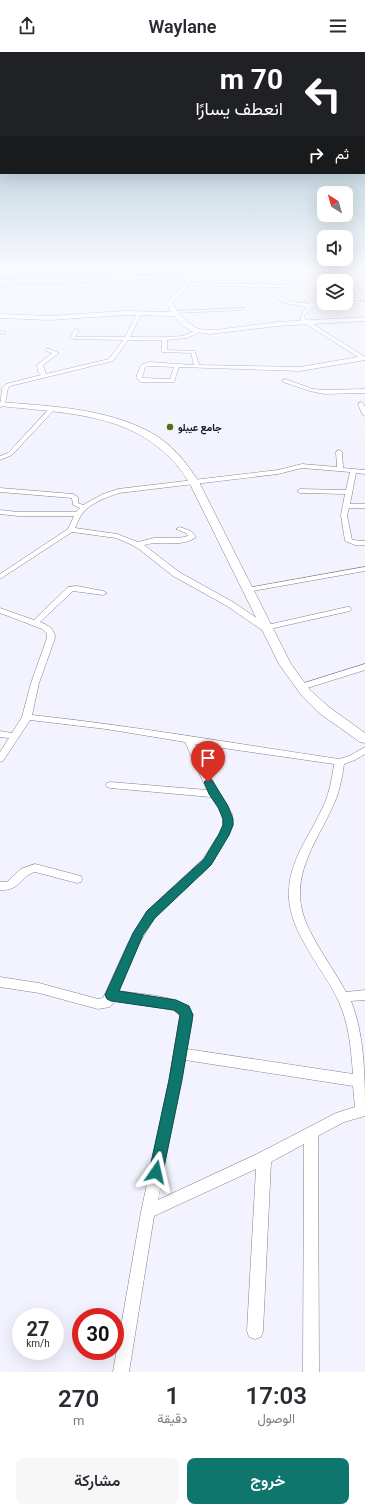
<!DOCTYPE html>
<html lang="ar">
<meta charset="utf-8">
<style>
:root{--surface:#fff;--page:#f7f7f7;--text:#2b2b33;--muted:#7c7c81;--accent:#0f766e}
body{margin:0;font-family:Roboto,Vazirmatn,sans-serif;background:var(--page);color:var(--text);direction:rtl;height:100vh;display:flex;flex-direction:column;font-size:15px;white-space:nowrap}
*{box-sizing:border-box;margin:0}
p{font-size:13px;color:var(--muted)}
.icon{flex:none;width:22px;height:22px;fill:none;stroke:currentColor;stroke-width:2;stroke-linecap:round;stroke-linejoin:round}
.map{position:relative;height:1320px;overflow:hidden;direction:ltr}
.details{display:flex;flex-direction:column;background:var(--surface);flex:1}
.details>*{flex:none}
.hud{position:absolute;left:0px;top:0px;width:365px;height:122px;box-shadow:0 4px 16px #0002;direction:rtl;background:#202124;color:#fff;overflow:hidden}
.needle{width:26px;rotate:323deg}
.controls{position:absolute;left:317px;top:134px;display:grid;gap:8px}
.controls a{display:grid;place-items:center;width:36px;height:36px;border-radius:8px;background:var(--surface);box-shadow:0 4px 16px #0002;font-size:20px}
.speed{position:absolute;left:12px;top:1256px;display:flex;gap:8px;font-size:20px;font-weight:700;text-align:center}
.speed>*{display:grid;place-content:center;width:52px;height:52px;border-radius:50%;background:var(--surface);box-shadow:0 4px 16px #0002;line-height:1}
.speed small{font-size:10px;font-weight:400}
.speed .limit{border:6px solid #d22;background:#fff;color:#111}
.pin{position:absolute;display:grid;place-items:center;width:34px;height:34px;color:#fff;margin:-41px -17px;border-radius:50% 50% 50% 0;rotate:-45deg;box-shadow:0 0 4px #0007}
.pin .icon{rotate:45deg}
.me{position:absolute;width:44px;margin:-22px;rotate:11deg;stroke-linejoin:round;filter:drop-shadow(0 0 3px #0008)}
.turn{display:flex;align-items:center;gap:14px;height:84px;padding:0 16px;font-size:18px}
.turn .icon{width:52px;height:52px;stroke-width:2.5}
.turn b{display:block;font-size:28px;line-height:34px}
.then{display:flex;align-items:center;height:38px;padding:0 16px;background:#0003;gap:8px;font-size:15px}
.eta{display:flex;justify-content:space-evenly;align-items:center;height:68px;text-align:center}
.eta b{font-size:24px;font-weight:600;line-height:28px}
.cta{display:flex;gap:8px;margin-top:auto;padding:8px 16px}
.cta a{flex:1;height:46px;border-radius:8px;background:var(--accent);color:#fff;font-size:16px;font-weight:600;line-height:46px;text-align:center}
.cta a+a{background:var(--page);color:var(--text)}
header{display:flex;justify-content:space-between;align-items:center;height:52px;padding:0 16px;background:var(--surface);font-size:18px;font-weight:600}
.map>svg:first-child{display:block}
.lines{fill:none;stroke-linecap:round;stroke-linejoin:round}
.street-casing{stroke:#80818d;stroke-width:1}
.secondary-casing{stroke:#80818d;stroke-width:1}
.primary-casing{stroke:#80818d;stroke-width:1}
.street{fill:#fff;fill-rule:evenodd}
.secondary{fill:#fff;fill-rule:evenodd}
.primary{fill:#fff;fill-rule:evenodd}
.route{fill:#0f766e;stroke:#0a4d48}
.poi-dot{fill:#5d6c16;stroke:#f2f3fe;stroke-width:1.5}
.labels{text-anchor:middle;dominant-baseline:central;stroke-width:3;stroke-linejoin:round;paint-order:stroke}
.far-poi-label{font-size:10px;font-weight:bold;fill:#131318;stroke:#f2f3fe;text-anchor:start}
</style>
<header><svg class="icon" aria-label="menu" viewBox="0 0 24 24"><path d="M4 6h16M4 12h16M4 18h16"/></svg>Waylane<svg class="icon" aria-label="share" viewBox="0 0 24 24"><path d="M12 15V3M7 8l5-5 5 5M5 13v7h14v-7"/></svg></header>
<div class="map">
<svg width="365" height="1320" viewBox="0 0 365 1320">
<rect width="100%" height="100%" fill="#f2f3fe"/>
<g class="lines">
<defs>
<path id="street" d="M249,214h4l10,18 25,1 8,2 18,16 10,-2v2h1c-10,2 -16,4 -21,14l1,2 60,38v3l-65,11 -121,-4 -5,15h-33l-5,-4 5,-13 8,-3 45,3 -3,-12 -29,-1v-12h-34l-15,21 -103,25 -2,2 -3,16 -5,4 2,-20 4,-4 35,-9 -3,-3 -1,-7 15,-12 -6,-2v-2h4l9,4 -16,12 3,9 63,-15 14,-19 -49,-1 -4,-2 5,-8 4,1 -4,7h50l12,-23 2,-1 2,1 -11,23c17,0 35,1 52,-1 6,-1 11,-6 18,-6v2l-13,6 -20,2v10l28,1 4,14 101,2 58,-10 -57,-36 -1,-4 6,-10 -21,-4 -25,-16 -73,-2 -2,-1 2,-1 72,1zM266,235c26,0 25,0 44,17l-22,-3zM149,314l25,1 -4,12 -28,-1 3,-11z
M349,214h4c1,10 3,25 12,32v2l-19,1v-2l13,-1 -7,-14z
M244,256l-2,2 -67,3 -2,-1 2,-1z
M0,279l6,1v1l-2,1 -4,-1z
M285,327l28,10 11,1 41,-1v4l-41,1 -14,-3 -27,-9 -1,-1z
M361,350l2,1 2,4v9l-3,-2 -4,-10z
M49,357l5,1 -42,45 -12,5v-4l8,-3z
M339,398l3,2 1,16 22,2v4l-9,-1 -6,31h15v4h-16l-2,7 5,25 13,1v4h-10l-10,-4 -4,-26 4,-21 -45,-1 -3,-2 3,-2 46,1 4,-18 -48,-4 -24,6 -159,19c-12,4 -29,10 -37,21 -3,4 -5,10 -7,14l42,6 21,8 16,-4h25l9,-2 -2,-3 -10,-4 4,-2 11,4 5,6c-13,11 -37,3 -52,8l35,27 54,30 34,23 80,-18h3l1,2 -1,2 -85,19h-3l-35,-24 -54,-30 -34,-27 -9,-5 -14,-6 -44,-6 -72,47v-5l68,-45 6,-13h-56l-18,-2v-4l18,2h58l4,-4 -7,-3 -1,-7 -72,-6v-4l73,6 5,3v6l5,2 20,-11 15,-5 160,-19 24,-6 35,3 -1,-15z
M365,515v4l-118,21 -4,-2 4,-2z
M77,534l26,5 4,2 -4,2 -30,-4 -33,31c8,3 15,7 15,16l-16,45 -7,32c103,11 205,29 307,44l10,-3 16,-9v7l-10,6 -11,4c-2,15 -5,30 -12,44 -17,37 -43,69 -27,112 10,25 28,48 41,72l19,-2v10l-14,1c14,36 14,77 14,115l-21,6 -26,14 1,236h-16l1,-228 -33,18 -8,169 -2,6 -6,2 -6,-2 -2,-6 9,-162 -102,47 -25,156h-16l28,-160 28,-132 11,-65 -7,-5 -58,-9 -5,6 -12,2 -59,-16 -39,-6v-10l39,6 59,16 5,-1 25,-55 19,-32 56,-52 16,-25 4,-9 -1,-11 -11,-17 -101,-9 -3,-1 -2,-2 2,-2 3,-1 97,8 -22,-48 -79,-13 -76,-9 -27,41 -3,1v-10l9,-14 -9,-1v-6l12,2 10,-16 9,-34 16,-45v-4l-5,-5 -42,-16v-5l34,12 34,-33zM195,692l139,20c-2,15 -5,31 -12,45 -12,26 -32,51 -33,81 -3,39 33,76 49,110 11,23 13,49 15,74l-166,-25c1,-9 6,-25 5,-34 -2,-20 -57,-21 -73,-24l20,-47 16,-27 56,-52 18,-30 4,-10 -1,-11 -13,-21zM185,1008l168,26 2,21 -19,6 -77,40 -101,47z
M365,612v6l-64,20 -4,-3 1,-2z
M35,812l46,12 1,3 -1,3 -4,1 -42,-11c-15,4 -14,19 -35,18v-8h7l14,-13z"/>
<path id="secondary" d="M195,219l3,2 -25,30 4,8 10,11 9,6 7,2h13l62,-8 87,-5v4l-87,5 -69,8 -18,-3 -9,-6 -8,-9 -50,-1 -74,5 -50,-2v-4l50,2 74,-5 47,1 -4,-9 26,-31z
M0,350c49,4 105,6 150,30 21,11 36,30 49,50l92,182 19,26 19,17 36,26v10l-5,-1 -41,-29 -17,-17 -23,-32 -90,-182c-43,-69 -116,-68 -189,-76z"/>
<path id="primary" d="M235,214h15l-3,2c-82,13 -164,15 -247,16v-4c79,-1 157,-2 235,-14z"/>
</defs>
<use href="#street" class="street-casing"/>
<use href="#secondary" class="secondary-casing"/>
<use href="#primary" class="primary-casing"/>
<use href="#street" class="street"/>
<use href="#secondary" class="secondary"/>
<use href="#primary" class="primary"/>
</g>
<linearGradient id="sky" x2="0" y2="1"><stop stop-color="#89aebe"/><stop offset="0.54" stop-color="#f9faff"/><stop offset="1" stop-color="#f9faff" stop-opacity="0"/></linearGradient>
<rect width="365" height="399" fill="url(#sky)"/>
<path class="route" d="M208,727l4,1 16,26 5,13v6l-4,10 -18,30 -56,53 -12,17 -24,56 57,9 13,6 4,9 -11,65 -19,92 -2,4 -5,2 -5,-2 -2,-4 20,-92 11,-65 -6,-5 -63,-9 -4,-2 -2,-4 28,-62 14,-22 57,-52 15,-25 4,-9v-6l-5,-12 -9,-13 -5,-12z"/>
<circle class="poi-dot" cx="170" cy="375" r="4"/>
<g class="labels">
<g class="far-poi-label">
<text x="178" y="375">جامع عيبلو</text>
</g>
</g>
</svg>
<div class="controls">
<a><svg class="needle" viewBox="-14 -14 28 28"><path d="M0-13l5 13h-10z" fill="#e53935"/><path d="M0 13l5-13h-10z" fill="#7c7c81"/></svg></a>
<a><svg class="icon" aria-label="sound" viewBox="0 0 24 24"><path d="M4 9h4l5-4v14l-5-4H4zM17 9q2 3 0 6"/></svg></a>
<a><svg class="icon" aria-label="layers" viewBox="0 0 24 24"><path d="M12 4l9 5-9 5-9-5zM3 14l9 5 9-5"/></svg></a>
</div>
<div class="speed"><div>27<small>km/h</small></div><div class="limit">30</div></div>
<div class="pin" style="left:208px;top:730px;background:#d93025"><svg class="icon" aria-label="arrive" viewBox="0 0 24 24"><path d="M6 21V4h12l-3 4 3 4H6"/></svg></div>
<svg class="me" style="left:156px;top:1120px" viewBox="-20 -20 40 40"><path d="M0-17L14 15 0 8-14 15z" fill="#0f766e" stroke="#fff" stroke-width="4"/></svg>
<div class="hud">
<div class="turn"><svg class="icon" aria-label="left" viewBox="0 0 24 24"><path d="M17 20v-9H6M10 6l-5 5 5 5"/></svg><div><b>70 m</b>انعطف يسارًا</div></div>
<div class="then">ثم<svg class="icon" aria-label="right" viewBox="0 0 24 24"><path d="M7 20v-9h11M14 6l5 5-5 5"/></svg></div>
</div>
</div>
<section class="details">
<div class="eta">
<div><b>17:03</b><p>الوصول</p></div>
<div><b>1</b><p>دقيقة</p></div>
<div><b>270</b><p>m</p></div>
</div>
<div class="cta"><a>خروج</a><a>مشاركة</a></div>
</section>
